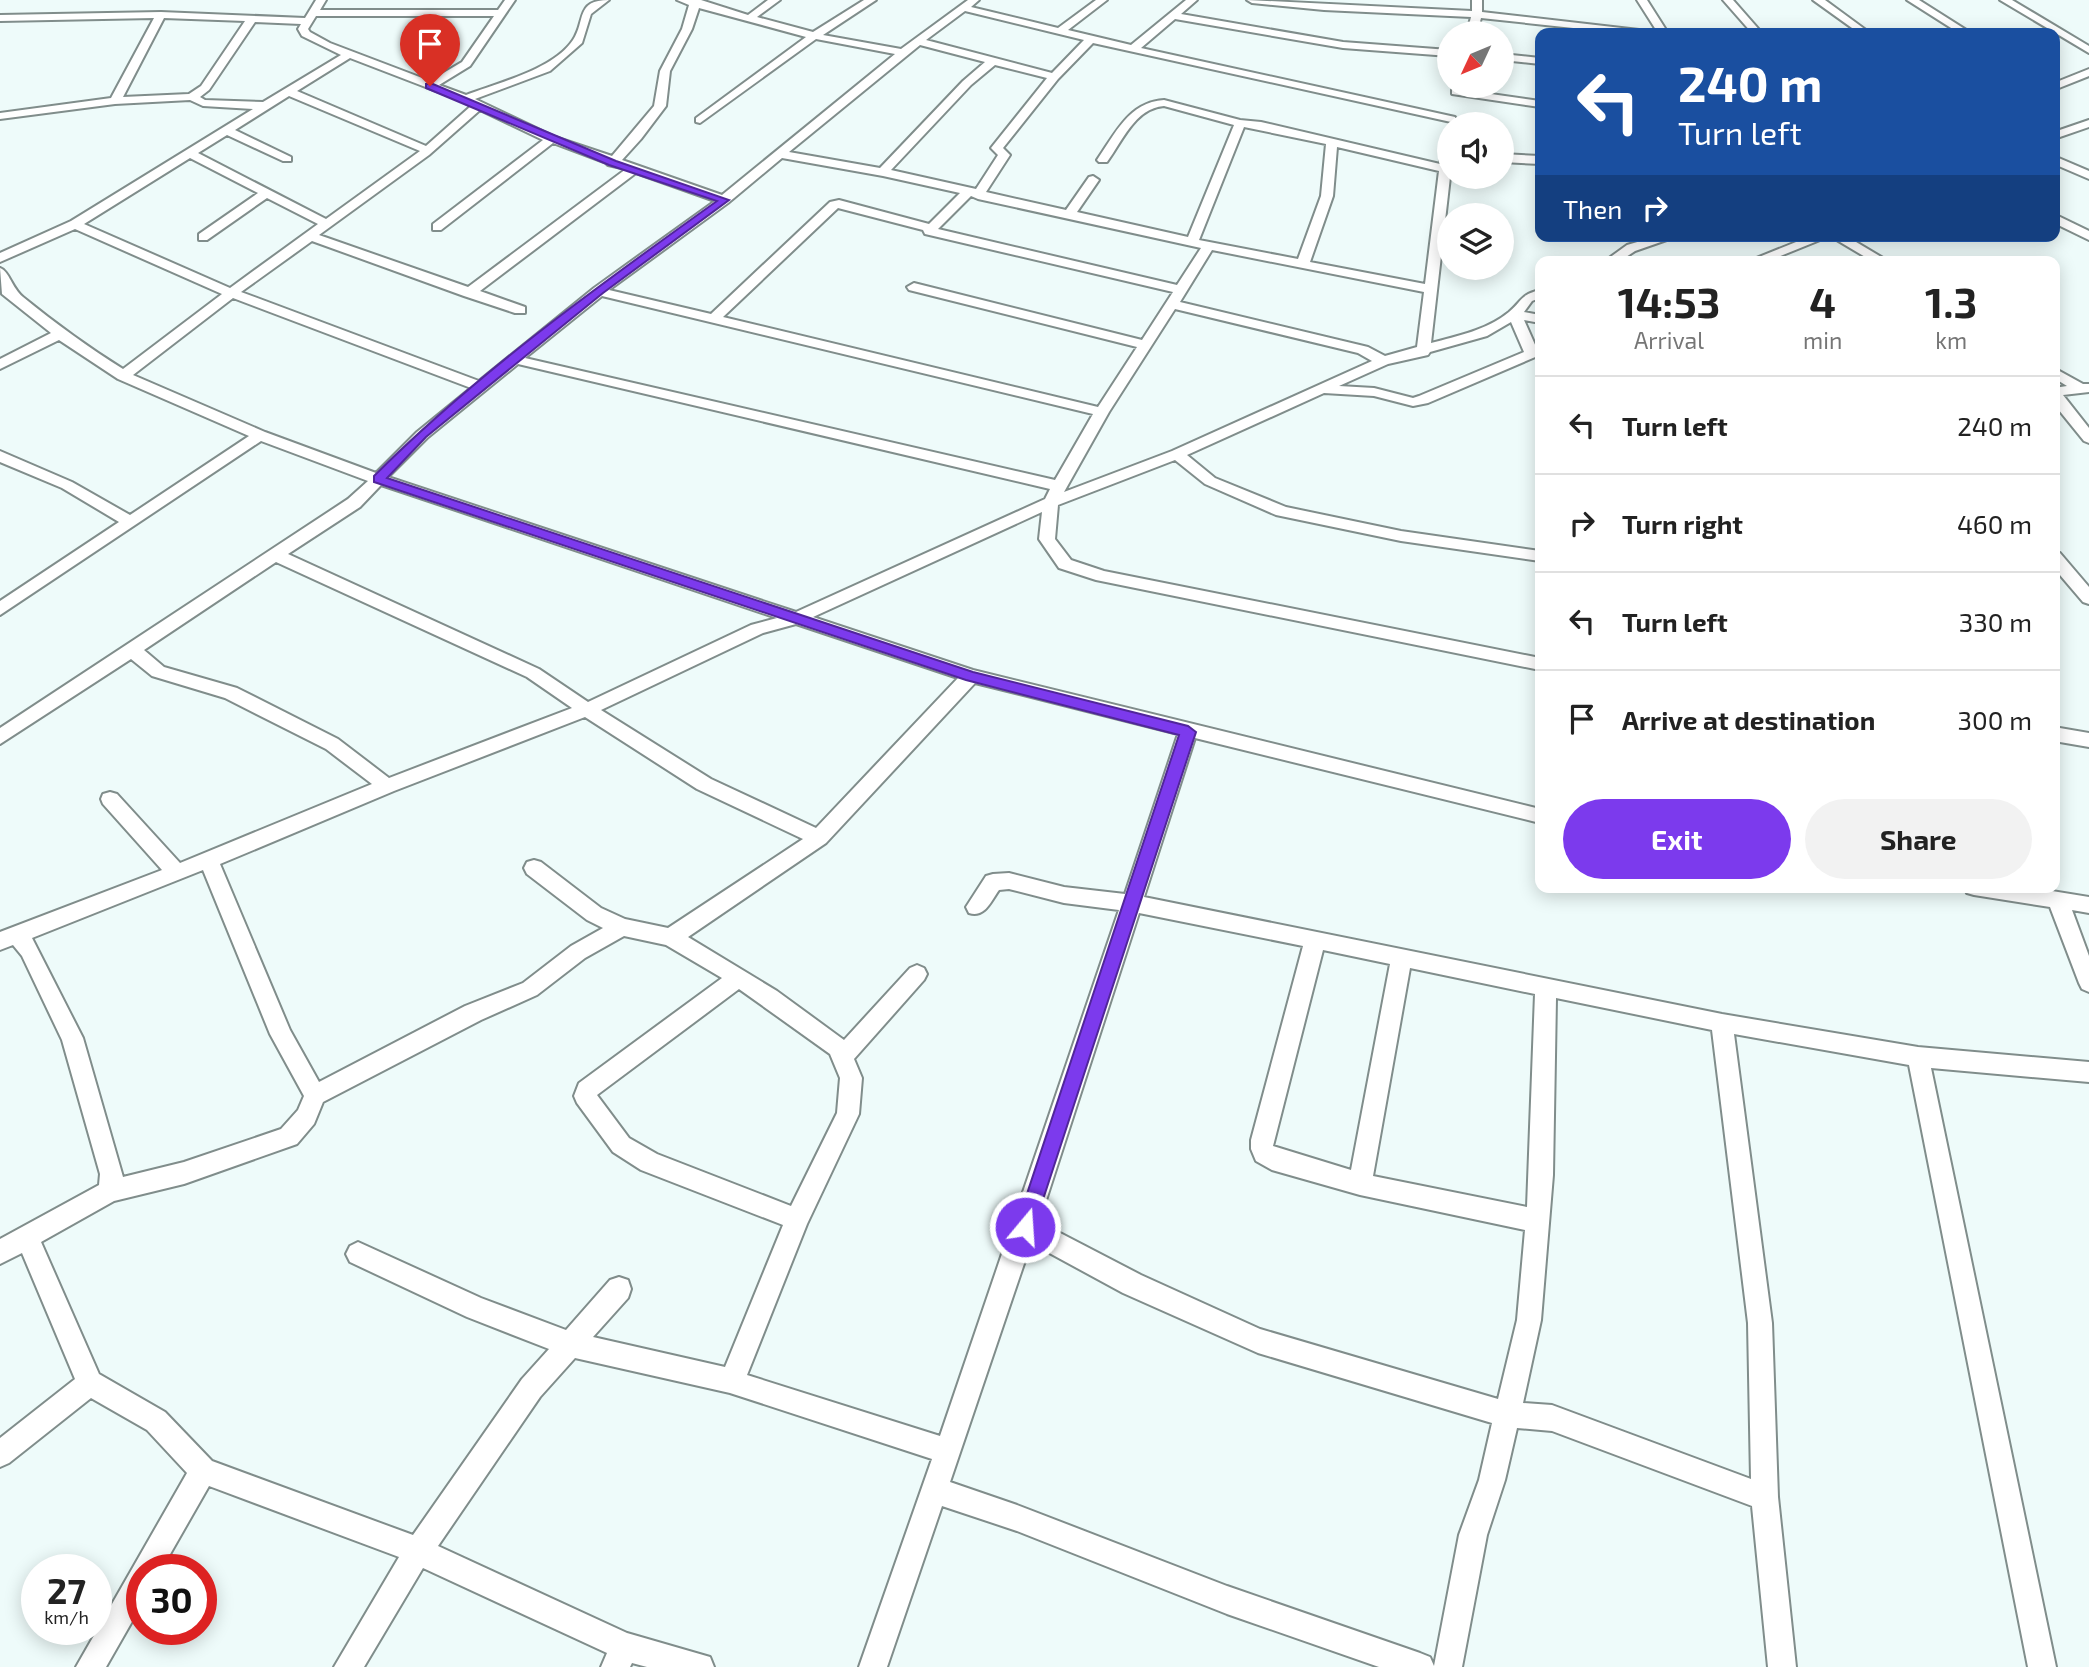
<!DOCTYPE html>
<style>
:root{--surface:#fff;--page:#f2f2f2;--text:#222;--muted:#767676;--line:#e0e0e0;--accent:#7c3aed}
body{margin:0;font-family:"Exo 2",sans-serif;background:var(--page);color:var(--text);height:100vh;display:flex;flex-direction:column;font-size:26px;white-space:nowrap}
*{box-sizing:border-box;margin:0}
p{font-size:23px;color:var(--muted)}
.icon{flex:none;width:38px;height:38px;fill:none;stroke:currentColor;stroke-width:2;stroke-linecap:round;stroke-linejoin:round}
.map{position:relative;flex:1;overflow:hidden}
.drawer{position:absolute;left:1535px;top:256px;width:525px;height:637px;display:flex;flex-direction:column;background:var(--surface);border-radius:14px;box-shadow:0 4px 18px #0003}
.drawer>*{flex:none}
.banner{position:absolute;left:1535px;top:28px;width:525px;height:214px;border-radius:14px;box-shadow:0 4px 18px #0003;background:#1a4fa0;color:#fff;overflow:hidden}
.needle{width:46px;rotate:226deg}
.buttons{position:absolute;left:1437px;top:21px;display:grid;gap:14px}
.buttons a{display:grid;place-items:center;width:77px;height:77px;border-radius:50%;background:var(--surface);box-shadow:0 4px 18px #0003;font-size:35px}
.speed{position:absolute;left:21px;top:1554px;display:flex;gap:14px;font-size:35px;font-weight:700;text-align:center}
.speed>*{display:grid;place-content:center;width:91px;height:91px;border-radius:50%;background:var(--surface);box-shadow:0 4px 18px #0003;line-height:1}
.speed small{font-size:18px;font-weight:400}
.speed .limit{border:10px solid #d22;background:#fff;color:#111}
.pin{position:absolute;display:grid;place-items:center;width:60px;height:60px;color:#fff;margin:-72px -30px;border-radius:50% 50% 50% 0;rotate:-45deg;box-shadow:0 0 7px #0007}
.pin .icon{rotate:45deg}
.me{position:absolute;width:77px;margin:-38px;rotate:18deg;stroke-linejoin:round;filter:drop-shadow(0 0 5px #0008)}
.turn{display:flex;align-items:center;gap:24px;height:147px;padding:0 28px;font-size:32px}
.turn .icon{width:91px;height:91px;stroke-width:2.5}
.turn b{display:block;font-size:49px;line-height:60px}
.then{display:flex;align-items:center;height:66px;padding:0 28px;background:#0003;gap:14px;font-size:26px}
.eta{display:flex;justify-content:space-evenly;align-items:center;height:119px;text-align:center}
.eta b{font-size:42px;font-weight:700;line-height:49px}
.button{display:flex;gap:14px;margin-top:auto;padding:14px 28px}
.button a{flex:1;height:80px;border-radius:42px;background:var(--accent);color:#fff;font-size:28px;font-weight:700;line-height:80px;text-align:center}
.button a+a{background:var(--page);color:var(--text)}
ul{padding:0;list-style:none}
li{display:flex;align-items:center;gap:21px;height:98px;padding:0 28px;border-top:2px solid var(--line)}
li div{flex:1}
li b{display:block;font-size:26px}
li em{font-style:normal}
.map>svg:first-child{display:block}
.lines{fill:none;stroke-linecap:round;stroke-linejoin:round}
.minor-casing{stroke:#808d8b;stroke-width:4}
.minor{fill:#fff;fill-rule:evenodd}
.route{fill:#7c3aed;stroke:#51269a;stroke-width:2}
</style>
<div class="map">
<svg width="2089" height="1667" viewBox="0 0 2089 1667">
<rect width="100%" height="100%" fill="#eefbfa"/>
<g class="lines">
<defs>
<path id="minor" d="M316,0h10l-6,10h178l7,-10h10l-45,66 -31,19 27,10c32,-12 88,-26 107,-55 13,-19 2,-40 36,-40l-18,14 -9,29 -32,28 -75,28 80,38 57,19 42,-50 6,-35 22,-42 7,-24 -12,-5h24l47,15 20,-15h12l-23,17 56,15 51,-32h12l-53,35 78,14 67,-49h11l-8,7 87,21 38,-28h11l-39,30 63,15 55,-45h11l-16,14 162,28 106,8v6l-106,-8 -168,-29 -34,29 314,69v4l-4,1 -358,-79 -35,36 -55,69 7,7 -24,37 80,18 23,-33 4,-1 6,4 -22,32 111,25 46,-112 -70,-19c-29,2 -42,36 -57,56h-8l-2,-2c18,-26 32,-58 67,-60l76,20 21,2 179,42 3,-25 6,-3 1,41 -19,166c27,-7 56,-13 78,-31 14,-12 11,-17 31,-22v8l-8,3 -8,11 16,3v8l-16,-3 12,27 4,-1v9l-112,48 -15,3 -39,-10 -50,-3 -137,62 28,23 71,29 115,24 139,20v10l-139,-20 -125,-26 -71,-31 -30,-24 -117,45 -3,34 16,21 33,11 436,87v12l-444,-90 -37,-12 -20,-29 3,-27 -229,105 160,53 567,139v14l-345,-85 -51,159 578,117 196,33 171,15v20l-158,-14 125,599h-28l-119,-602 -175,-31 38,289 6,174 18,170h-28l-16,-161 -200,-75 -35,-3 -12,52 -18,55 -25,132h-83l-152,-53 -210,-83 -75,-25 -55,161h-28l73,-208 -202,-66 -155,-35 -35,39 -102,149 189,87 83,24 4,10h-67l-15,-4 -2,4h-29l6,-14 -184,-85 -59,99h-30l65,-110 -190,-71 -48,84h-19v34l-36,63h-30l111,-194 -40,-43 -56,-32 -82,65 -9,4v-29l75,-59 -53,-126 -22,11v-25l99,-54 1,-11 -38,-134 -40,-84 -9,-11 -13,5v-18l162,-62 -59,-66 -2,-5 2,-5 7,-2 7,2 63,69 192,-79 -46,-35 -101,-51 -73,-22 -21,-17 -131,85v-16l348,-229 20,-18 -107,-40 -261,174v-14l119,-79 -57,-34 -62,-26v-11l72,31 58,33 119,-79 -131,-57 -59,-39 -59,29v-10l51,-26 -49,-39 -2,-26c9,3 12,20 23,29 32,26 65,50 100,72l99,-75 -147,-65 -75,33v-9l71,-32 182,-112 -50,-3 -13,-6 -75,4 -115,15v-6l111,-15 43,-80 -154,3v-6l161,-3 144,6zM699,8l107,29 -110,81v4l4,1 116,-84 79,15 -173,141 -100,-35 19,-21 25,-33 4,-35 22,-42zM965,11l119,29 -32,33 -126,-33zM316,16h178l-32,46 -32,19 -100,-38 -20,-11 -2,-3zM164,18l81,3 -44,65 -12,8 -66,3zM255,22l46,2 -3,5 4,7 39,19 -78,47 -58,-2 -5,-3 9,-7zM920,45l65,17 -22,19 -83,87 -91,-16zM350,58l112,43 9,5 -45,40 -129,-55zM995,65l52,13 -56,70 7,7 -22,34 -85,-19 80,-85zM289,96l131,55 -94,68 -128,-66 29,-18 56,26h8v-4l-56,-27zM480,110l63,30 -110,84v6h8l112,-87 53,20 2,2 18,4 -158,118 -149,-52 110,-80zM1244,127l82,17 -5,52 -23,63 -99,-19zM1337,147l102,24 -14,113 -115,-22 23,-66zM190,158l68,35 -59,41v6h8l60,-42 51,26 -88,64 -146,-64zM782,158l101,18 77,17 -31,31 -90,-24 -9,2 -119,112 -102,-24 119,-87zM636,173l79,28 -121,87 -115,93 -238,-89 71,-51 152,55 51,17h10v-6l-45,-16zM971,196l7,3 223,49 -24,37 -239,-56zM838,208l85,22 2,4 248,58 -31,48 -228,-57 -7,4 2,3 228,57 -39,60 -375,-90zM1212,250l212,42 -7,55 -32,9 -17,-9 -188,-45zM602,296l491,118 -38,66 -530,-122zM233,298l238,90 -54,44 -41,41 -111,-41 -132,-57zM1175,309l183,44 14,8 -200,90 -108,41 45,-80zM1511,322l13,30 -105,44 -6,2 -39,-10 -35,-2 49,-22 40,-9 2,-3 57,-16zM518,364l532,125 -5,10 -249,113 -408,-135 39,-39zM381,485l396,133 -26,7 -163,77 -49,-33 -251,-115 72,-47zM276,562l251,115 45,31 -183,70 -51,-39 -101,-51 -73,-21 -20,-17zM796,624l162,54 -142,150 -105,-49 -110,-69 162,-77zM975,683l203,51 -53,160 -61,-7 -55,-14 -16,1 -7,2 -20,31 3,6c16,5 22,-12 30,-23l10,-1 55,14 55,7 -179,526 -193,-61 60,-151 52,-110 3,-36 -8,-19 70,-79 3,-6 -3,-6 -7,-3 -7,3 -66,72 -67,-49 -89,-54 138,-94zM585,717l112,72 106,50 -135,89 -43,-9 -24,-11 -60,-46 -7,-2 -7,2 -3,6 3,6 60,46 16,8 -32,18 -48,37 -58,23 -146,76 -29,-52 -70,-166 174,-73zM203,870l67,164 34,62 -6,14 -17,19 -97,33 -61,15 -40,-139 -51,-100zM1139,913l164,33 -52,194v9l5,12 16,9 88,25 165,35 -8,90 -19,79 -238,-70 -119,-54 -102,-53zM624,936l42,9 56,33 -143,105 -5,13 3,7 36,49 28,18 142,55 -58,142 -132,-30 35,-39 3,-9 -3,-9 -9,-3 -9,3 -44,50 -85,-32 -123,-56 -8,4 -4,8 4,8 117,55 82,32 -27,30 -109,156 -201,-74 -47,-49 -66,-38 -58,-132 73,-41 70,-17 113,-40 17,-20 9,-22 158,-82 56,-25 48,-37zM1323,950l67,14 -39,206 -78,-24zM1410,968l125,26 -8,213 -154,-31zM739,989l91,65 10,24 -3,35 -46,93 -134,-52 -28,-16 -32,-43zM1556,998l156,32 36,293 3,156 -199,-74 -29,-2 18,-83 12,-145zM1031,1243l92,50 135,60 234,70 -13,57 -20,55 -25,131 -4,-9 -10,-4 -193,-67 -210,-81 -67,-23z
M1247,0l225,11v-11h10v12l157,18 5,3h-24l-139,-15 -4,15h-10l4,-16 -147,-7 -72,-7z
M1637,0h10l21,33h-10z
M1723,0h10l29,33h-10z
M1813,0h12l45,33h-11z
M1907,0h12l52,33h-12z
M2000,0h12l77,46v7z
M1502,54l38,4v6l-38,-4z
M2089,69v7l-35,14v-7z
M1456,89l84,12v6l-88,-13v-4z
M2089,120v7l-35,12v-7z
M1502,154l38,2v8l-38,-2z
M2054,156l35,15v8l-35,-15z
M2054,214l35,17v9l-35,-17z
M1658,236h20l-43,15 -15,10h-15l22,-16z
M1811,236h35l42,25h-16l-42,-25 -62,25h-19z
M2054,368l29,16h6v8l-26,3 26,33v15l-5,-2 -30,-37v-16l13,-2 -13,-8z
M2054,552l6,1 29,34v17l-6,-2 -29,-34z
M2054,727l35,6v14l-35,-6z
M1964,887h64l61,10v16l-17,-3 17,46v36l-7,-3 -3,-6 -29,-76 -76,-12 -7,-2z"/>
</defs>
<use href="#minor" class="minor-casing"/>
<use href="#minor" class="minor"/>
</g>
<path class="route" d="M426,84h7l183,77 113,39 -126,93 -177,144 -39,41 586,194 215,54 8,6 -164,501 -7,3 -7,-3 -2,-6 163,-492 -213,-55 -592,-198v-6c103,-103 224,-190 343,-275l-108,-36 -183,-77z"/>
</svg>
<div class="buttons">
<a><svg class="needle" viewBox="-14 -14 28 28"><path d="M0-13l5 13h-10z" fill="#e53935"/><path d="M0 13l5-13h-10z" fill="#767676"/></svg></a>
<a><svg class="icon" aria-label="sound" viewBox="0 0 24 24"><path d="M4 9h4l5-4v14l-5-4H4zM17 9q2 3 0 6"/></svg></a>
<a><svg class="icon" aria-label="layers" viewBox="0 0 24 24"><path d="M12 4l9 5-9 5-9-5zM3 14l9 5 9-5"/></svg></a>
</div>
<div class="speed"><div>27<small>km/h</small></div><div class="limit">30</div></div>
<div class="pin" style="left:430px;top:86px;background:#d93025"><svg class="icon" aria-label="arrive" viewBox="0 0 24 24"><path d="M6 21V4h12l-3 4 3 4H6"/></svg></div>
<svg class="me" style="left:1025px;top:1227px" viewBox="-20 -20 40 40"><circle r="17" fill="#7c3aed" stroke="#fff" stroke-width="3"/><path d="M0-11L8 9 0 5-8 9z" fill="#fff"/></svg>
<div class="banner">
<div class="turn"><svg class="icon" aria-label="left" viewBox="0 0 24 24"><path d="M17 20v-9H6M10 6l-5 5 5 5"/></svg><div><b>240 m</b>Turn left</div></div>
<div class="then">Then<svg class="icon" aria-label="right" viewBox="0 0 24 24"><path d="M7 20v-9h11M14 6l5 5-5 5"/></svg></div>
</div>
<section class="drawer">
<div class="eta">
<div><b>14:53</b><p>Arrival</p></div>
<div><b>4</b><p>min</p></div>
<div><b>1.3</b><p>km</p></div>
</div>
<ul>
<li><svg class="icon" aria-label="left" viewBox="0 0 24 24"><path d="M17 20v-9H6M10 6l-5 5 5 5"/></svg><div><b>Turn left</b></div><em>240 m</em></li>
<li><svg class="icon" aria-label="right" viewBox="0 0 24 24"><path d="M7 20v-9h11M14 6l5 5-5 5"/></svg><div><b>Turn right</b></div><em>460 m</em></li>
<li><svg class="icon" aria-label="left" viewBox="0 0 24 24"><path d="M17 20v-9H6M10 6l-5 5 5 5"/></svg><div><b>Turn left</b></div><em>330 m</em></li>
<li><svg class="icon" aria-label="arrive" viewBox="0 0 24 24"><path d="M6 21V4h12l-3 4 3 4H6"/></svg><div><b>Arrive at destination</b></div><em>300 m</em></li>
</ul>
<div class="button"><a>Exit</a><a>Share</a></div>
</section>
</div>
